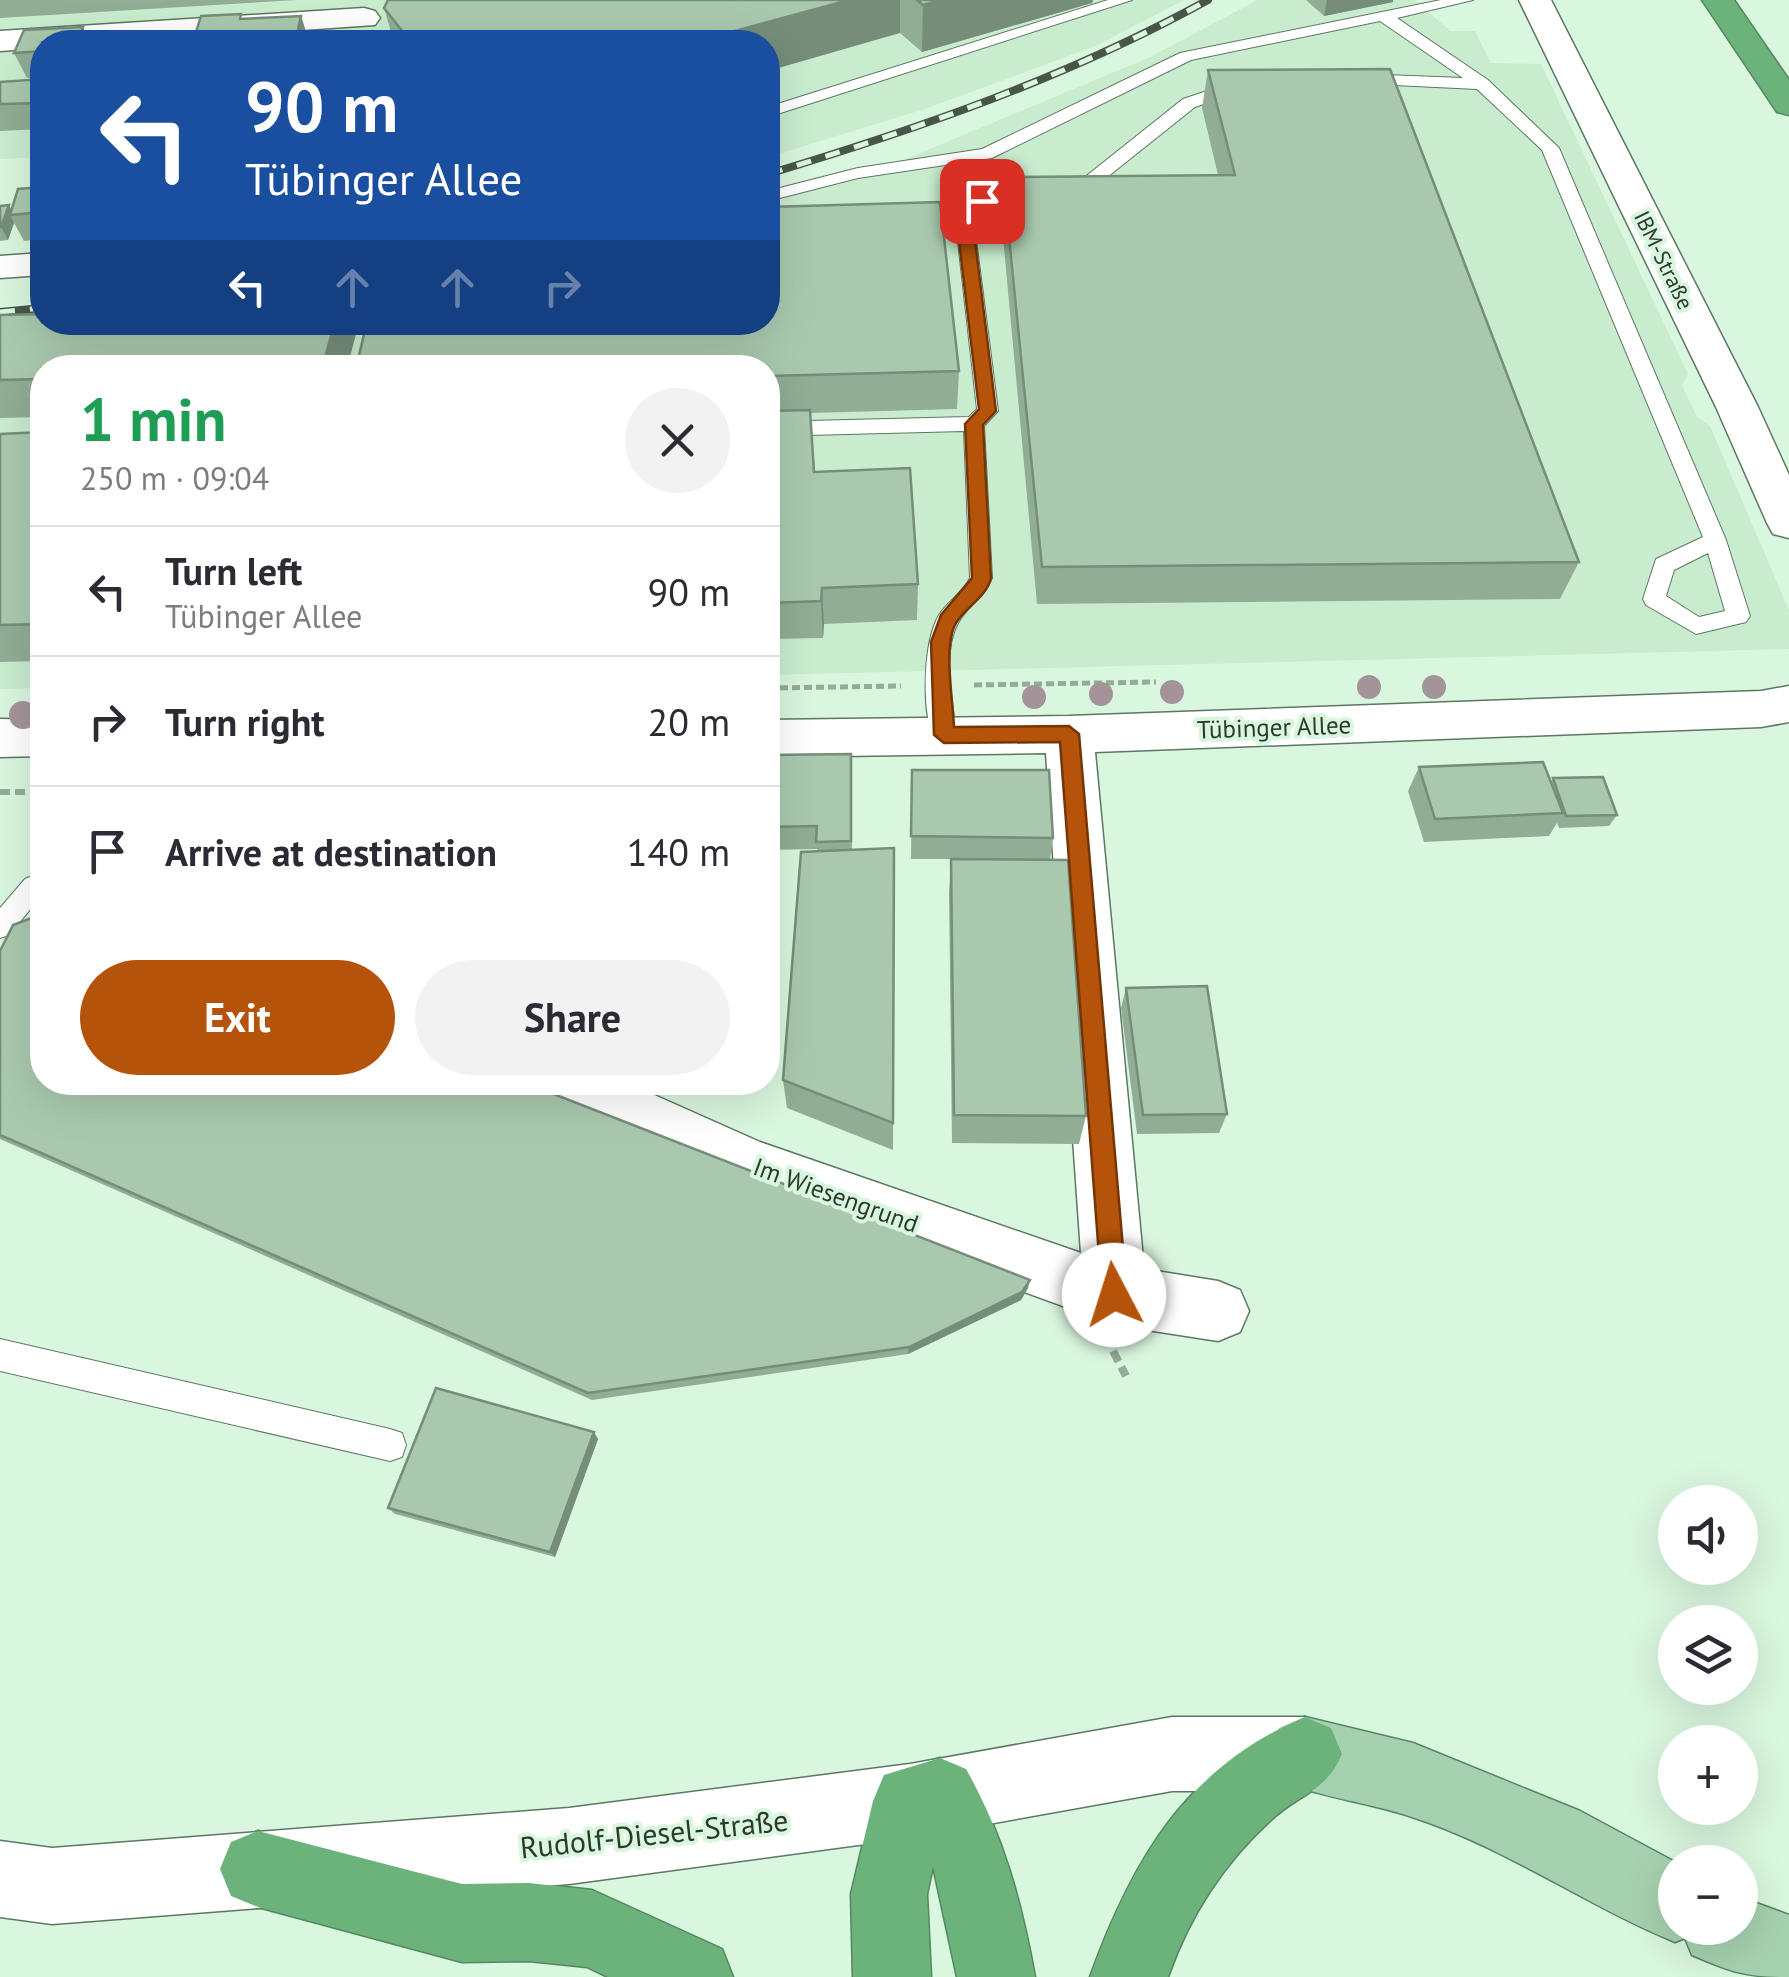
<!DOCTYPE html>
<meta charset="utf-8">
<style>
:root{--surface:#fff;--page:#f2f2f3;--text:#2b2b33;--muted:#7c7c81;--line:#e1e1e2;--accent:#b45309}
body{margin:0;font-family:"PT Sans",sans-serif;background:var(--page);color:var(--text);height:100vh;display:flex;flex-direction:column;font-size:38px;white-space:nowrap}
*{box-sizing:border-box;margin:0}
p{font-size:32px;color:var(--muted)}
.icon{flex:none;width:55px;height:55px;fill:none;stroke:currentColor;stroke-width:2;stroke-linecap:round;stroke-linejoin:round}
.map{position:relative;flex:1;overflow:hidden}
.drawer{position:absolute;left:30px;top:355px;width:750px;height:740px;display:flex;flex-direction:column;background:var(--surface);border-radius:40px;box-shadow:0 10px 40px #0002}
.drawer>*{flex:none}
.top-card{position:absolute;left:30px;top:30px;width:750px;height:305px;border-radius:40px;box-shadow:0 10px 40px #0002;background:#1a4fa0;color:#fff;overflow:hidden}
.buttons{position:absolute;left:1658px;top:1485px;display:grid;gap:20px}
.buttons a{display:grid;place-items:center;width:100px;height:100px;border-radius:50%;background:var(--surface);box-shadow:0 10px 40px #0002;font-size:50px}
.pin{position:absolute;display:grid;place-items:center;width:85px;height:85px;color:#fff;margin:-42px;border-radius:20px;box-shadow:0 5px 15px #0006}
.me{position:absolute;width:110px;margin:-55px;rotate:355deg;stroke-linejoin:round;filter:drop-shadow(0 0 8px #0008)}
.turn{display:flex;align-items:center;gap:35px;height:210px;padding:0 50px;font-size:45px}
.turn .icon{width:130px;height:130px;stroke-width:2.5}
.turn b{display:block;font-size:70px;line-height:85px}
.lanes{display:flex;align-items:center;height:95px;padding:0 50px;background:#0003;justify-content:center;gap:50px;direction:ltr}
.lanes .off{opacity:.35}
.round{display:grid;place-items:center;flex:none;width:105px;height:105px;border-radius:52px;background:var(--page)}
.summary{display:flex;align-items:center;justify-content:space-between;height:170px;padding:0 50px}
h1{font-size:60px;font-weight:800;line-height:75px;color:#1e9e55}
.button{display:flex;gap:20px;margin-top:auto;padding:20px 50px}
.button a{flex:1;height:115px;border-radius:60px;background:var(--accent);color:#fff;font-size:40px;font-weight:800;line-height:115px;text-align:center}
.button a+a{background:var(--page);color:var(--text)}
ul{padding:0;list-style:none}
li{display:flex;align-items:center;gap:30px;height:130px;padding:0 50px;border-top:2px solid var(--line)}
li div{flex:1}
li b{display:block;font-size:38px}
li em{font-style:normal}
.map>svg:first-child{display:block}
.built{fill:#c9eccf}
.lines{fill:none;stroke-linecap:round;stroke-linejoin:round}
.service-casing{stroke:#5d7762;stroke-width:2}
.minor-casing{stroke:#5d7762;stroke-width:3}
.secondary-casing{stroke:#5d7762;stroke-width:3}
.primary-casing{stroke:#558860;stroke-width:3}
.motorway-casing{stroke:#558860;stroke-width:3}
.path-far2{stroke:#95ab99;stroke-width:5;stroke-dasharray:8 4;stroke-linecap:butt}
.path-far1{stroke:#95ab99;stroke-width:6;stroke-dasharray:10 5;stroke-linecap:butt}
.path{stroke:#95ab99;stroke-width:8;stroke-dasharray:12 6;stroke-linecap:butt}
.service{fill:#fff;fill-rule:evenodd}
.minor{fill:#fff;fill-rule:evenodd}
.secondary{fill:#fff;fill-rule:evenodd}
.primary{fill:#a6d1b0;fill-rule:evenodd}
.motorway{fill:#6bb37b;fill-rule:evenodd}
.rail-casing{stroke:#48564a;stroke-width:8}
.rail{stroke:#d9f6de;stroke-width:5;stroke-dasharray:15;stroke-linecap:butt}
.tree{fill:#a49499}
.wall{fill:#91ad96}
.shaded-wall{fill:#768d7a}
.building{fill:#a9c9ae;stroke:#768d7a;stroke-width:2.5}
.route{fill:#b45309;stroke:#753606;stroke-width:2.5}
.labels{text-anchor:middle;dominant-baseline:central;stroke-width:8;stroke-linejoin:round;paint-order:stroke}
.far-street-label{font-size:22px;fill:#2d382f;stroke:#d9f6de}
.street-label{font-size:25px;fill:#2d382f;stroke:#d9f6de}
.near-street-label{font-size:30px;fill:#2d382f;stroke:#d9f6de}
</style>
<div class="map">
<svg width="1789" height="1977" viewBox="0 0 1789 1977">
<rect width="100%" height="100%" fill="#d9f6de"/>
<path class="built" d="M0,0h1184l-86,45 -173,64 -157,48v-115h-726v115l-42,2z
M1258,0h157l35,31h25l16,32 50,1 147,310 -6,11 15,32 13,9 79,184v39l-1021,26v-307h-726v320l-42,1v-354l99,-13h669v-122l92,-22 288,-120z"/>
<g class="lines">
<defs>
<path id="service" d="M1108,0h24l-364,117v-10z
M1441,0h32l-76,18 91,62 71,68 167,392 24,76 -4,6 -50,12 -50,-29 -3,-6 13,-40 47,-22 -161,-387 -65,-61 -124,-6v-8l6,-1 104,4 -83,-57 -189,39 -199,98 -134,20 -90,23v-10l90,-23 124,-19 198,-96zM1708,553l17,58 -26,6 -33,-21 8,-26z
M1237,81l6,1v8l-48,17 -114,91 -82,4 -21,11 -4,11 24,187 -14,15 8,152c-7,19 -25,28 -34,45 -17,31 -5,78 -2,112l-3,7h-18c-14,-28 -12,-100 4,-127 9,-14 24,-22 31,-37l-6,-147 -196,5v-14l201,-5 8,-8 -21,-185 8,-18 32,-14 74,-3 113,-90z
M42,872v23l-33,40 -9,3v-30l25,-29z
M0,1339l390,90 12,4 4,12 -4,12 -12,4 -390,-90z"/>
<path id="minor" d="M1519,0h32l207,407 31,68v63l-16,-4 -6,-11 -51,-116z
M364,8l11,3 5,7 -5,7 -246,17h-87v6l-42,3v-20z
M42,253v22l-42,3v-22z
M1789,686v36l-28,5 -666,25 49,517 74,12 22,9 9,21 -9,21 -22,9 -103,-16 -390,-142 -182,-83 -8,-18h90l135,60 321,111 -35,-500 -278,4v-37l301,-4 692,-25z
M0,719l42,1v36l-42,1z"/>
<path id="secondary" d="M1172,1717h133l26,11 11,26 -11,26 -26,11h-133l-262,47 -341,46 -517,40 -52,-7v-76l52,7 517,-40 341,-44z"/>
<path id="primary" d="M1305,1717l108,26 167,68 95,51v66h65v-31l49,18v62c-45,0 -57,-5 -97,-22l-7,-17 -10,4c-90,-37 -170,-95 -263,-125 -44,-15 -90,-19 -133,-37l-11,-26 11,-26z"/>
<path id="motorway" d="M1702,0h32l55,80v35l-12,-3z
M1305,1717l26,11 11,26c-17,40 -42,38 -72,67 -47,43 -81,96 -102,156h-78c42,-116 96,-210 215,-260z
M940,1758l26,11c37,65 56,135 69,208h-78l-24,-111 -6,28 4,83h-78l-2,-83 22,-93 11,-26z
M258,1831l204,53 67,-1 63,7 130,59 11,28h-125l-21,-10 -58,-6 -67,1 -204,-55 -27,-11 -11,-27 11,-27z"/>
</defs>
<use href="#service" class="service-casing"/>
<use href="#minor" class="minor-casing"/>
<use href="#secondary" class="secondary-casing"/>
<use href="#primary" class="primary-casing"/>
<use href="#motorway" class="motorway-casing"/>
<path class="path-far2" d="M974,685l182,-3
M768,688l133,-2"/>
<path class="path-far1" d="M0,792h42"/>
<path class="path" d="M1113,1351l13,25"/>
<use href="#service" class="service"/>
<use href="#minor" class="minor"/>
<use href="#secondary" class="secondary"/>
<use href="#primary" class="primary"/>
<use href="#motorway" class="motorway"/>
<defs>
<path id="rail" d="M768,174c153,-46 300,-97 440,-174
M0,312l42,-4"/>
</defs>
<use href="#rail" class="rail-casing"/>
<use href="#rail" class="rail"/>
</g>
<g class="tree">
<circle cx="1369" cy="687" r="12"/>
<circle cx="1434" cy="687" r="12"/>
<circle cx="1172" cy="692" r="12"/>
<circle cx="1101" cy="694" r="12"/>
<circle cx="1034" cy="697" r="12"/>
<circle cx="23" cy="715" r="14"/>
</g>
<path class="wall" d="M0,0h297l-297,18z
M388,0h705l-1,3 -170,49 -22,-19 -132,9h-374l-10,-34z
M1306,0h87v2l-69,14z
M301,16l7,26h-115l50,-23z
M42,42v35l-15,1 -13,-25z
M1208,70l371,492 -19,37 -523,5 -36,-389 2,-38 215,-2 -16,-67z
M42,79v50l-42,2v-49z
M42,187v52l-18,2 -10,-18 -6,17 -8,1v-35l11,4z
M0,315l358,11 -11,42h-305v49l-42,1z
M367,322l592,49 -2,38 -147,4 4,59 104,112 -1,36 -93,4 -1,14 -55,1v-271h-412z
M42,432v229l-42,1v-228z
M768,755l84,22v73l42,-2 -1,302 -106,-42 -4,-28 34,-228v-3l-49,1z
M1419,767l132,15 2,-4 64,37 -8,11 -50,2 -2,-5 -8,13 -125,6 -16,-51z
M912,770l141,68 -3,22 36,256 -7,28 -127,-1 -3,-251 2,-33h-40z
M0,951l1028,337 -7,12 -113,54 -316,46 -592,-261z
M1126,988l101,126 -8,19 -82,1 -16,-126z
M598,1439l-43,118 -160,-43 -7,-6z"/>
<path class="shaded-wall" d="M849,0h51v33l-132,38v-29h-74z
M940,0h153l-1,3 -170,49 1,-47z
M1327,0h66v2l-69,14z
M301,16l8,25 -1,1h-11l-1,-4z
M83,27l7,15h-13z
M9,205l5,10h-4l4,8 -6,17 -7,-13z
M335,322h21l2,4 -11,42h-25z
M822,588l2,36 -1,14 -2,-37z
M1030,1280l-2,8 -7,12 -113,54 1,-7z
M594,1432l4,7 -43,118 -5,-5z"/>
<path class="building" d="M388,0h461l-155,42h-283l-27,-34z
M917,0h23l-17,5z
M241,14l-1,5 61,-3 -5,22 -51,4h-52l8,-26z
M83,27l-6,15h-35v9l-28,2 10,-23z
M1390,69l189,493 -537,5 -39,-390 232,-2 -27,-105z
M42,79v24l-42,1v-22z
M42,187v25l-32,3 8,-26z
M940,202l19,169 -191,5v-8h-138v-4l-132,4h-142l11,-46h401v-115z
M9,205l-8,22h-1v-21z
M42,314v8h293l-13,46h-280v11l-42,1v-65z
M810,410l4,62 96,-4 8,116 -96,4 -1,13 -53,2v-192z
M42,432v192l-42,1v-191z
M851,754v87l-35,1 1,-16 -49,1v-72z
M1543,762l20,51 -128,6 -16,-52z
M912,770h137l4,68 -142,-2z
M1603,777l14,38 -51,1 -13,-38z
M894,848l-1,275 -110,-43 18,-228z
M951,859l117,1 18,256 -132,-1z
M42,914v168h481l507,198 -8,12 -113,55 -321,46 -588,-258v-184l13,-26z
M1207,986l20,128 -84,1 -17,-127z
M436,1388l158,44 -44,120 -162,-44z"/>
<path class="route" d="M982,197l8,4 -13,11 -4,12 23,187 -13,14 8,153c-5,20 -25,28 -35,45 -13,22 -3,78 -2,104l115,-1 10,8 48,561 -3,9 -10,3 -9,-3 -3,-9 -42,-553 -116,1 -10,-8 -3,-93 10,-27 31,-37 -7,-154 14,-15 -22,-185 8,-17z"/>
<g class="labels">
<g class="far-street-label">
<text transform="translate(1664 260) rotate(64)">IBM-Straße</text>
</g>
<g class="street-label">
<text transform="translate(1274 727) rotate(-2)">Tübinger Allee</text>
<text transform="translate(836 1195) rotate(20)">Im Wiesengrund</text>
</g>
<g class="near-street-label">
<text transform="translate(654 1833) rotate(-6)">Rudolf-Diesel-Straße</text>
</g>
</g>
</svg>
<div class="buttons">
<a><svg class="icon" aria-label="sound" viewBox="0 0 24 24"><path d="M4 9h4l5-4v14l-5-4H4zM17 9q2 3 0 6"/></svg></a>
<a><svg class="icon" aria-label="layers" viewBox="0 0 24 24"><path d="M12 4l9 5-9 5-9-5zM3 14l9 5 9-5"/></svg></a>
<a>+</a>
<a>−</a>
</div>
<div class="pin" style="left:982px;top:201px;background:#d93025"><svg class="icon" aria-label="arrive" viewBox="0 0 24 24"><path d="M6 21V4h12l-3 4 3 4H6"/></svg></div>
<svg class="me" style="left:1114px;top:1295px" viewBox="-20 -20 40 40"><circle r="19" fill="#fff"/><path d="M0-13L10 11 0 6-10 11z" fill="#b45309"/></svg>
<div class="top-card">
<div class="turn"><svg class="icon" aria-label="left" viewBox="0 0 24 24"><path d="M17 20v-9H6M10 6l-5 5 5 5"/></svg><div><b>90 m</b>Tübinger Allee</div></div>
<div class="lanes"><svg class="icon" aria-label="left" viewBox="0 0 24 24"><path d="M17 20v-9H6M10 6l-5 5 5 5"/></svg><svg class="icon off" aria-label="ahead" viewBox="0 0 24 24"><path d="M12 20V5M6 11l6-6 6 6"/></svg><svg class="icon off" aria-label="ahead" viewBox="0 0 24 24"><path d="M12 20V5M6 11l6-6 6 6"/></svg><svg class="icon off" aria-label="right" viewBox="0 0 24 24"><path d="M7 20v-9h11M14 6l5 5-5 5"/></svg></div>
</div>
<section class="drawer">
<div class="summary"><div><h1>1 min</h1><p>250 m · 09:04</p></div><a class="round"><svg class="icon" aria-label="close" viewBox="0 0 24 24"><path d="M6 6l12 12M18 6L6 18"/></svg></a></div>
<ul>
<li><svg class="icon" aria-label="left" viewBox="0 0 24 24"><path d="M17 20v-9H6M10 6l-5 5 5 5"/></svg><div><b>Turn left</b><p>Tübinger Allee</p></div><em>90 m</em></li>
<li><svg class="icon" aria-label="right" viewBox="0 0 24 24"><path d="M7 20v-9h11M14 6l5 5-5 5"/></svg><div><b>Turn right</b></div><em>20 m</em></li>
<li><svg class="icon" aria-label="arrive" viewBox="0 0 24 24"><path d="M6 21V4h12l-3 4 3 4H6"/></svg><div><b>Arrive at destination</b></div><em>140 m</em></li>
</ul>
<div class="button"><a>Exit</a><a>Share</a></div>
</section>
</div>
